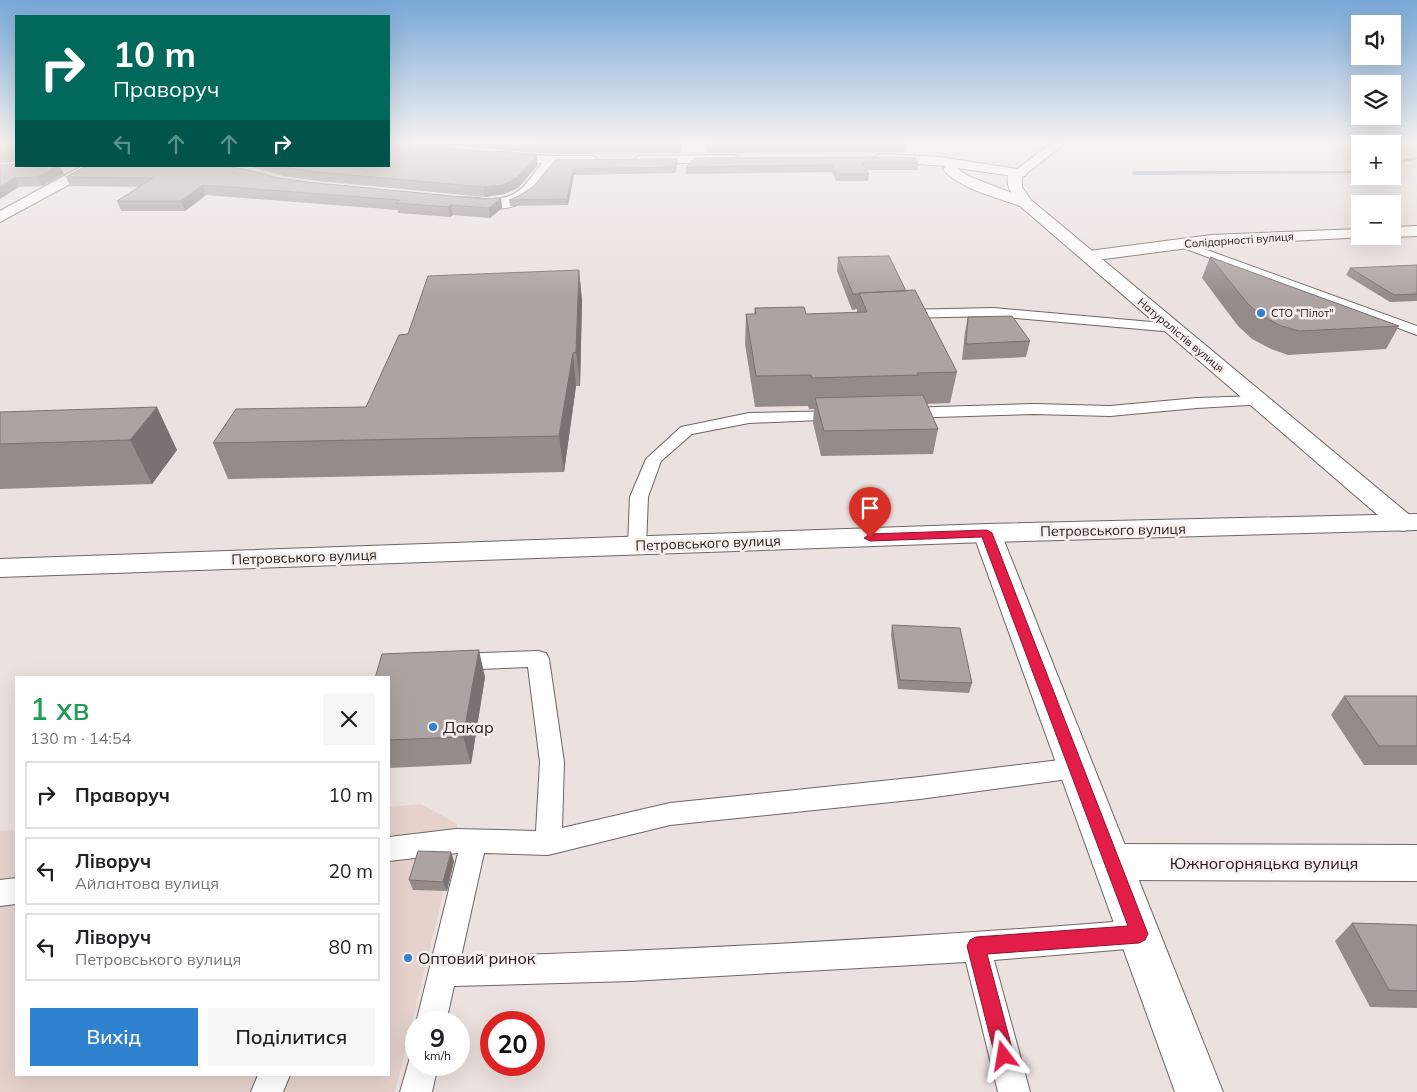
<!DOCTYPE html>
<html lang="uk">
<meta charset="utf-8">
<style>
:root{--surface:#fff;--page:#f6f6f6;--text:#202124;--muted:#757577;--line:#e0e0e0;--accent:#2e82d0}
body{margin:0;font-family:Mulish,sans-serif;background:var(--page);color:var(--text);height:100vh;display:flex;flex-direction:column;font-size:19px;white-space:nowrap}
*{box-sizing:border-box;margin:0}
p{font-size:16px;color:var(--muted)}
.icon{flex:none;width:28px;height:28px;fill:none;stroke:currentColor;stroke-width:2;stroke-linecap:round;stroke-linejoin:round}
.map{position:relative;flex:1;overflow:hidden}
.side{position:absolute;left:15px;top:676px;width:375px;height:400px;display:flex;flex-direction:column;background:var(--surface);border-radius:0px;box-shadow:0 5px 20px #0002}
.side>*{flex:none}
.banner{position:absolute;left:15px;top:15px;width:375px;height:152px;border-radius:0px;box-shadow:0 5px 20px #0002;background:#00695c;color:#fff;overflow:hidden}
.fabs{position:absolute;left:1351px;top:15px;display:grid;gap:10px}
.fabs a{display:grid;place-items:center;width:50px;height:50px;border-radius:0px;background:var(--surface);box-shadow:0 5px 20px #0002;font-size:25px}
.speed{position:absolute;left:405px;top:1011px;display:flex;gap:10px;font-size:25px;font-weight:700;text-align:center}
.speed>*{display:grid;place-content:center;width:65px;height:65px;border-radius:50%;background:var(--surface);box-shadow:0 5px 20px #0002;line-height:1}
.speed small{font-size:12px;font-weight:400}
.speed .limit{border:8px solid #d22;background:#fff;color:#111}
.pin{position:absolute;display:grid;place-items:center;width:42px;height:42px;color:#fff;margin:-51px -21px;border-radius:50% 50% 50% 0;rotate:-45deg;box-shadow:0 0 5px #0007}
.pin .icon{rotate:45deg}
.me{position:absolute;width:55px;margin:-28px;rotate:346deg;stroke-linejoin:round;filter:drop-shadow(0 0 4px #0008)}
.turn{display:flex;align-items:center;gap:18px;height:105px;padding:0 15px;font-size:22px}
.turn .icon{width:65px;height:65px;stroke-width:2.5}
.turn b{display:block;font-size:35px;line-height:42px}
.lanes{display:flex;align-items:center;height:48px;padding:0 15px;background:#0003;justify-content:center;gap:25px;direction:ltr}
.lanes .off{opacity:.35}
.round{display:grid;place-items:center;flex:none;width:52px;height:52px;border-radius:0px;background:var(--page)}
.overview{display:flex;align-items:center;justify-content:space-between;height:85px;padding:0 15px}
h1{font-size:30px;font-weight:600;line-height:38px;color:#1e9e55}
.button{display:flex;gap:10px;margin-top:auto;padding:10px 15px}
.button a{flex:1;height:58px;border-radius:0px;background:var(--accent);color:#fff;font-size:20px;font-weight:600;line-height:58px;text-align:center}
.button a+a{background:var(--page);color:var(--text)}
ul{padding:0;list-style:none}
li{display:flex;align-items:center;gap:15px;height:68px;margin:0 10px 8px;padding:0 5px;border:2px solid var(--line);border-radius:0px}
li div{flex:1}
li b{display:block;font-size:19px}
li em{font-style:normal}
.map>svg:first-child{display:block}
.built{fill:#e5d2cd}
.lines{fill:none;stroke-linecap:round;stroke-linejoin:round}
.stream{fill:#6d94be;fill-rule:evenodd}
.service-casing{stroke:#6f6664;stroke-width:2}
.minor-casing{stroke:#6f6664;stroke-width:2}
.tertiary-casing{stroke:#6f6664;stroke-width:2}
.secondary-casing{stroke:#6f6664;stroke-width:2}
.service{fill:#fff;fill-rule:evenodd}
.minor{fill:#fff;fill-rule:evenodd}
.tertiary{fill:#fff;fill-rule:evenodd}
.secondary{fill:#fff;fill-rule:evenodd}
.wall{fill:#958c8a}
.shaded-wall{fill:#797271}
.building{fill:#ada3a1;stroke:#797271}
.route{fill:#e11d48;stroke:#92132f}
.poi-dot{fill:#2e82d0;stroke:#f8eeeb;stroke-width:2}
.labels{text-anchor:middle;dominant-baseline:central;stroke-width:5;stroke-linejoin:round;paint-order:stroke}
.far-street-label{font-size:11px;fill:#24201f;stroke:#f8eeeb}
.far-poi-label{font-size:11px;fill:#24201f;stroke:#f8eeeb;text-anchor:start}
.street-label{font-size:14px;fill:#24201f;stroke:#f8eeeb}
.near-poi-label{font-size:16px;fill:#24201f;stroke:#f8eeeb;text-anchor:start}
.near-street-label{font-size:16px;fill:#24201f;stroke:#f8eeeb}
</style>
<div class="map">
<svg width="1417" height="1092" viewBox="0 0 1417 1092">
<rect width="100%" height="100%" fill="#ebe1de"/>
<path class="built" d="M421,804l36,20 -1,17 -61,251h-395v-261l16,-1v245h373v-268z"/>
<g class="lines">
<path class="stream" d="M1417,157v2l-25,6v-3z
M1360,171v2l-226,2 -3,-2 3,-2z"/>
<defs>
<path id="service" d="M1182,241l235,85v9l-239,-89 -2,-2 2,-2z
M994,308l180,16 7,4 -7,4 -180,-16 -93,2 -6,-4 6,-4z
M1260,396l5,2 3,3 -3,3 -68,4 -87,8 -76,-2 -130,4 -5,-2 -3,-3 3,-3 5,-2 130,-4 76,2 87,-8z
M839,411l5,2 3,3 -3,3 -95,4 -57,11 -31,27 -13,36 -2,49 -2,4 -7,2 -7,-2 -2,-4 2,-49 16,-38 35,-32 68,-14z
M538,651l8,2 3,6 15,103 -2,66 108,-25 250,-26 156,-19 9,3 3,7 -3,7 -9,3 -156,21 -250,26 -122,30 -64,-2 -23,104c227,-7 453,-19 678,-37l10,4 4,10 -4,10 -10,4 -145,12 36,132h-32l-32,-130 -335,19 -177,5 -8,36 -30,1 42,-170 -69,8v-24l67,-8 80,2 4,-69 -12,-95 -72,3 -8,-2 -3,-6 3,-6 8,-2z
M16,878v26l-16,2v-26z
M416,1051v14h22l-6,27h-32l11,-38z
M258,1075h32l-7,17h-32z"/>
<path id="minor" d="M500,152l51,4h41l7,4 -7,4h-37c-9,11 -16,24 -26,34 -18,16 -50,11 -71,6l-2,-3 2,-3c9,-2 18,0 27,1 32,2 40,-13 57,-36l-47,-4 -2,-3 2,-3z
M880,154l59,3 86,13 2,3 -2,3 -5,1 -63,-9 11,8 62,24 2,3 -2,3h-10c-22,-8 -63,-18 -77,-37l3,-3 -71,-5 -2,-3z
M732,155l5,1 2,3 -2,3 -97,2 -7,-4 7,-4z
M82,166h13l1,2 -2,3 -94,51v-11z
M1417,226v10l-25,1 -2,-1h2v-9z
M1360,229v7l6,1 -155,8 -122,16 -6,-1 -2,-4 2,-4 6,-1 122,-16z
M1112,844l305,1v36l-305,-1 -14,-5 -6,-13 6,-13z"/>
<path id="tertiary" d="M1050,144h14l-42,33v10l9,13 381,317 4,6 -4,6 -9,2 -9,-2 -374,-323c-8,-11 -17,-23 -10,-36l7,-1z
M987,524l10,3 4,6 222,559h-48l-202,-559 4,-6z"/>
<path id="secondary" d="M1417,514v16l-430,12 -987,35v-18l987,-35z"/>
</defs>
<use href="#service" class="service-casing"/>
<use href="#minor" class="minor-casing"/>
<use href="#tertiary" class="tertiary-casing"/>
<use href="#secondary" class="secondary-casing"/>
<use href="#service" class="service"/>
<use href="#minor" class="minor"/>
<use href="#tertiary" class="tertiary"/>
<use href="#secondary" class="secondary"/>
</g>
<path class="wall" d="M0,144h16v18h-16z
M435,144h247l-2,9 -129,1z
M906,146l-1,6 -198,1v-6z
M695,158l223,5v7h-51l2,4 -1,7h-32l-4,-9 -146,2v-7z
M555,160l122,5 -2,8 -101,2 -6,30 -58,1 -1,-6 10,-4 15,-10z
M0,165l64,9 -22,12 -23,1z
M538,165l-20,23 -14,6 -19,3 -166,-16 -36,-5 -34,-10h140z
M66,177l212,1 38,5 167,16 18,-1 1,10 -12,10 -37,-3 -3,2 -52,-4v-3l-192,-15 -21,16h-64l-4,-10 22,-14 -69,-1z
M838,257l68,34 51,81 -7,31 -24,1 12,25 -5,25 -112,2 -8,-33 1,-14h-5l-1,-3 -53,1 -10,-63 1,-30h8l1,-6 51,6 51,-1v-4l-5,1 -15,-39z
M1210,257l189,69 -13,23 -98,6 -17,-6 -19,-10 -14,-13 -36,-48z
M1417,265v36l-27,1 -44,-27 4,-7z
M579,270l3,31 -2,85h-4l-12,86 -336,7 -15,-36 153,-36 42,-73z
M968,317l62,24 -4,16 -64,3 3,-28z
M0,412l177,38 -25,34 -152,5z
M892,625l80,58 -3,10 -71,-4 -7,-54z
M485,677l-14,87 -82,4v-90z
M1344,696h73v69h-53l-33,-50z
M454,861l-7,30 -34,-1 -4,-10z
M1352,923l65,2v83l-47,-1 -35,-66z"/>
<path class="shaded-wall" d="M680,144h2l-2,9z
M537,156l1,9 -20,23 -14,6 -19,3 -2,-10z
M677,159v6l-2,8v-6z
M57,166h3l4,8 -22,12 -5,-9z
M573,169l1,6 -6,30 -1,-6z
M15,178l4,9 -19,12v-13z
M203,185l3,10 -21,16 -4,-10z
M501,198l1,10 -12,10 -1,-10z
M451,205l2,10 -3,2 -2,-10z
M579,270l3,31 -2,85 -4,-34z
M573,353l3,33 -12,86 -5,-36z
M157,407l20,43 -25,34 -22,-44z
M479,650l6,27 -14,87 -8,-27z
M451,852l3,9 -7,30 -4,-9z"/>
<path class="building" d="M0,144h16v11h-2l-2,-2h-12z
M389,144h11l137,12 -21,22 -13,7 -20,2 -166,-15 -39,-6h111z
M537,144h143l-130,1z
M710,144h195l1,2 -199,1z
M905,157l10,1 3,5h-56l7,11h-32l-5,-9 -146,2 9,-9z
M677,159l-2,8 -102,2 -6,30 -58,1 10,-4 15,-10 21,-26z
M0,165h16v1h41l-20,11 -22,1 -15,8z
M86,166h136l22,3 34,9 38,5 167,16 18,-1 -12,10 -38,-3 -3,2 -52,-4 4,-3 -197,-15 -22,16h-64l36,-23 -87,-1z
M889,256l17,35 -47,2v1h-6l-15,-37z
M1210,257l189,69 -100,5 -18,-5 -19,-10 -14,-12z
M1417,265v29l-23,1 -44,-27z
M579,270l-3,82 -3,1 -14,83 -346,7 23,-34 130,-2 33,-72 9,-1 20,-58z
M915,290l42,82 -40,1 1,2 -106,3 -1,-3 -55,1 -10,-62h10l-1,-6 49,-1 2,7 61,-2 -8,-19z
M1012,316l18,25 -64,3 2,-27z
M923,395l15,34 -114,2 -9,-33z
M157,407l-27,33 -130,4v-32z
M892,625l68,3 12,55 -72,-3z
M479,650l-16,87 -74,3v-62h-14l7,-24z
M1344,696h73v50h-38z
M418,851l33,1 -8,30 -34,-2z
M1352,923l65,2v66l-28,-1z"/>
<linearGradient id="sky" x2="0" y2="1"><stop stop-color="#77a7d7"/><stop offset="0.48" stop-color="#f6f2f0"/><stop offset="1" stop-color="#f6f2f0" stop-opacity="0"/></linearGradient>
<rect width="1417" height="297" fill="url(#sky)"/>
<path class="route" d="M987,530l5,3 156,401 -3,6 -6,3 -152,11 27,102 -3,6 -7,3 -7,-3 -2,-6 -28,-110 3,-6 6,-3 152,-11 -146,-389 -112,4 -6,-3 6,-4z"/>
<g class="poi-dot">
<circle cx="1261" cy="313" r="5"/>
<circle cx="433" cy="727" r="5"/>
<circle cx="408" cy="958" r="5"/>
</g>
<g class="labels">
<g class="far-street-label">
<text transform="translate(1239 240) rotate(-4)">Солідарності вулиця</text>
<text transform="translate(1181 335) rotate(40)">Натуралістів вулиця</text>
</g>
<g class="far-poi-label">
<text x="1271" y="313">СТО "Пілот"</text>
</g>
<g class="street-label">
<text transform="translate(1113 530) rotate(-1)">Петровського вулиця</text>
<text transform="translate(708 543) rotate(-2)">Петровського вулиця</text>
<text transform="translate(304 557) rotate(-2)">Петровського вулиця</text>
</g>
<g class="near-poi-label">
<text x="443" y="727">Дакар</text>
<text x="418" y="958">Оптовий ринок</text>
</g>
<g class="near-street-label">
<text x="1264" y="863">Южногорняцька вулиця</text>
</g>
</g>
</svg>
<div class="fabs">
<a><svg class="icon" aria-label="sound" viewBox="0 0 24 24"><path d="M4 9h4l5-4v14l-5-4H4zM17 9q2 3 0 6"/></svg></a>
<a><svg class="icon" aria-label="layers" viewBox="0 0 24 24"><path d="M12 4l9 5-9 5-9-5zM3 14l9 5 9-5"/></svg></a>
<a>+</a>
<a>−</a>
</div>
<div class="speed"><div>9<small>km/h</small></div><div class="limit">20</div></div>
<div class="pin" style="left:870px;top:538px;background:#d93025"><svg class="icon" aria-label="arrive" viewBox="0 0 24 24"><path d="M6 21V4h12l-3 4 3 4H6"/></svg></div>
<svg class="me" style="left:1004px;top:1056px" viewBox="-20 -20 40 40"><path d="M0-17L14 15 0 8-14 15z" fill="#e11d48" stroke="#fff" stroke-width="4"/></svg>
<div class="banner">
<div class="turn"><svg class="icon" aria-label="right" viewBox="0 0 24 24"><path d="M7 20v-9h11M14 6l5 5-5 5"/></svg><div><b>10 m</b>Праворуч</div></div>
<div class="lanes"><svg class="icon off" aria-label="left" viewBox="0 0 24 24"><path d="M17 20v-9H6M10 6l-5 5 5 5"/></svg><svg class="icon off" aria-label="ahead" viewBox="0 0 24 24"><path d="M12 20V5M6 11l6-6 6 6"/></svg><svg class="icon off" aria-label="ahead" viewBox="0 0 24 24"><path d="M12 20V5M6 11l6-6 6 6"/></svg><svg class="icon" aria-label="right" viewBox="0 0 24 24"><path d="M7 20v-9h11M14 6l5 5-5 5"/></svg></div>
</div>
<section class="side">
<div class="overview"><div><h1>1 хв</h1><p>130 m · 14:54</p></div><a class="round"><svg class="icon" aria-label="close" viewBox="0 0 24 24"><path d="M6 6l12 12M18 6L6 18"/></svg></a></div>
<ul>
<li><svg class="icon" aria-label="right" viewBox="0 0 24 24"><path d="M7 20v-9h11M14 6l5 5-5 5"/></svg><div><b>Праворуч</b></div><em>10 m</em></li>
<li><svg class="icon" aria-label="left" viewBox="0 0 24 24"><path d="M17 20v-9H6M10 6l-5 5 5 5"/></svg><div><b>Ліворуч</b><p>Айлантова вулиця</p></div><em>20 m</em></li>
<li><svg class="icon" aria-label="left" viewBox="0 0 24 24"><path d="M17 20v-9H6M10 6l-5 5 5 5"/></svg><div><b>Ліворуч</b><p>Петровського вулиця</p></div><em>80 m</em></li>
</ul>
<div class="button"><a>Вихід</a><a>Поділитися</a></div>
</section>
</div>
